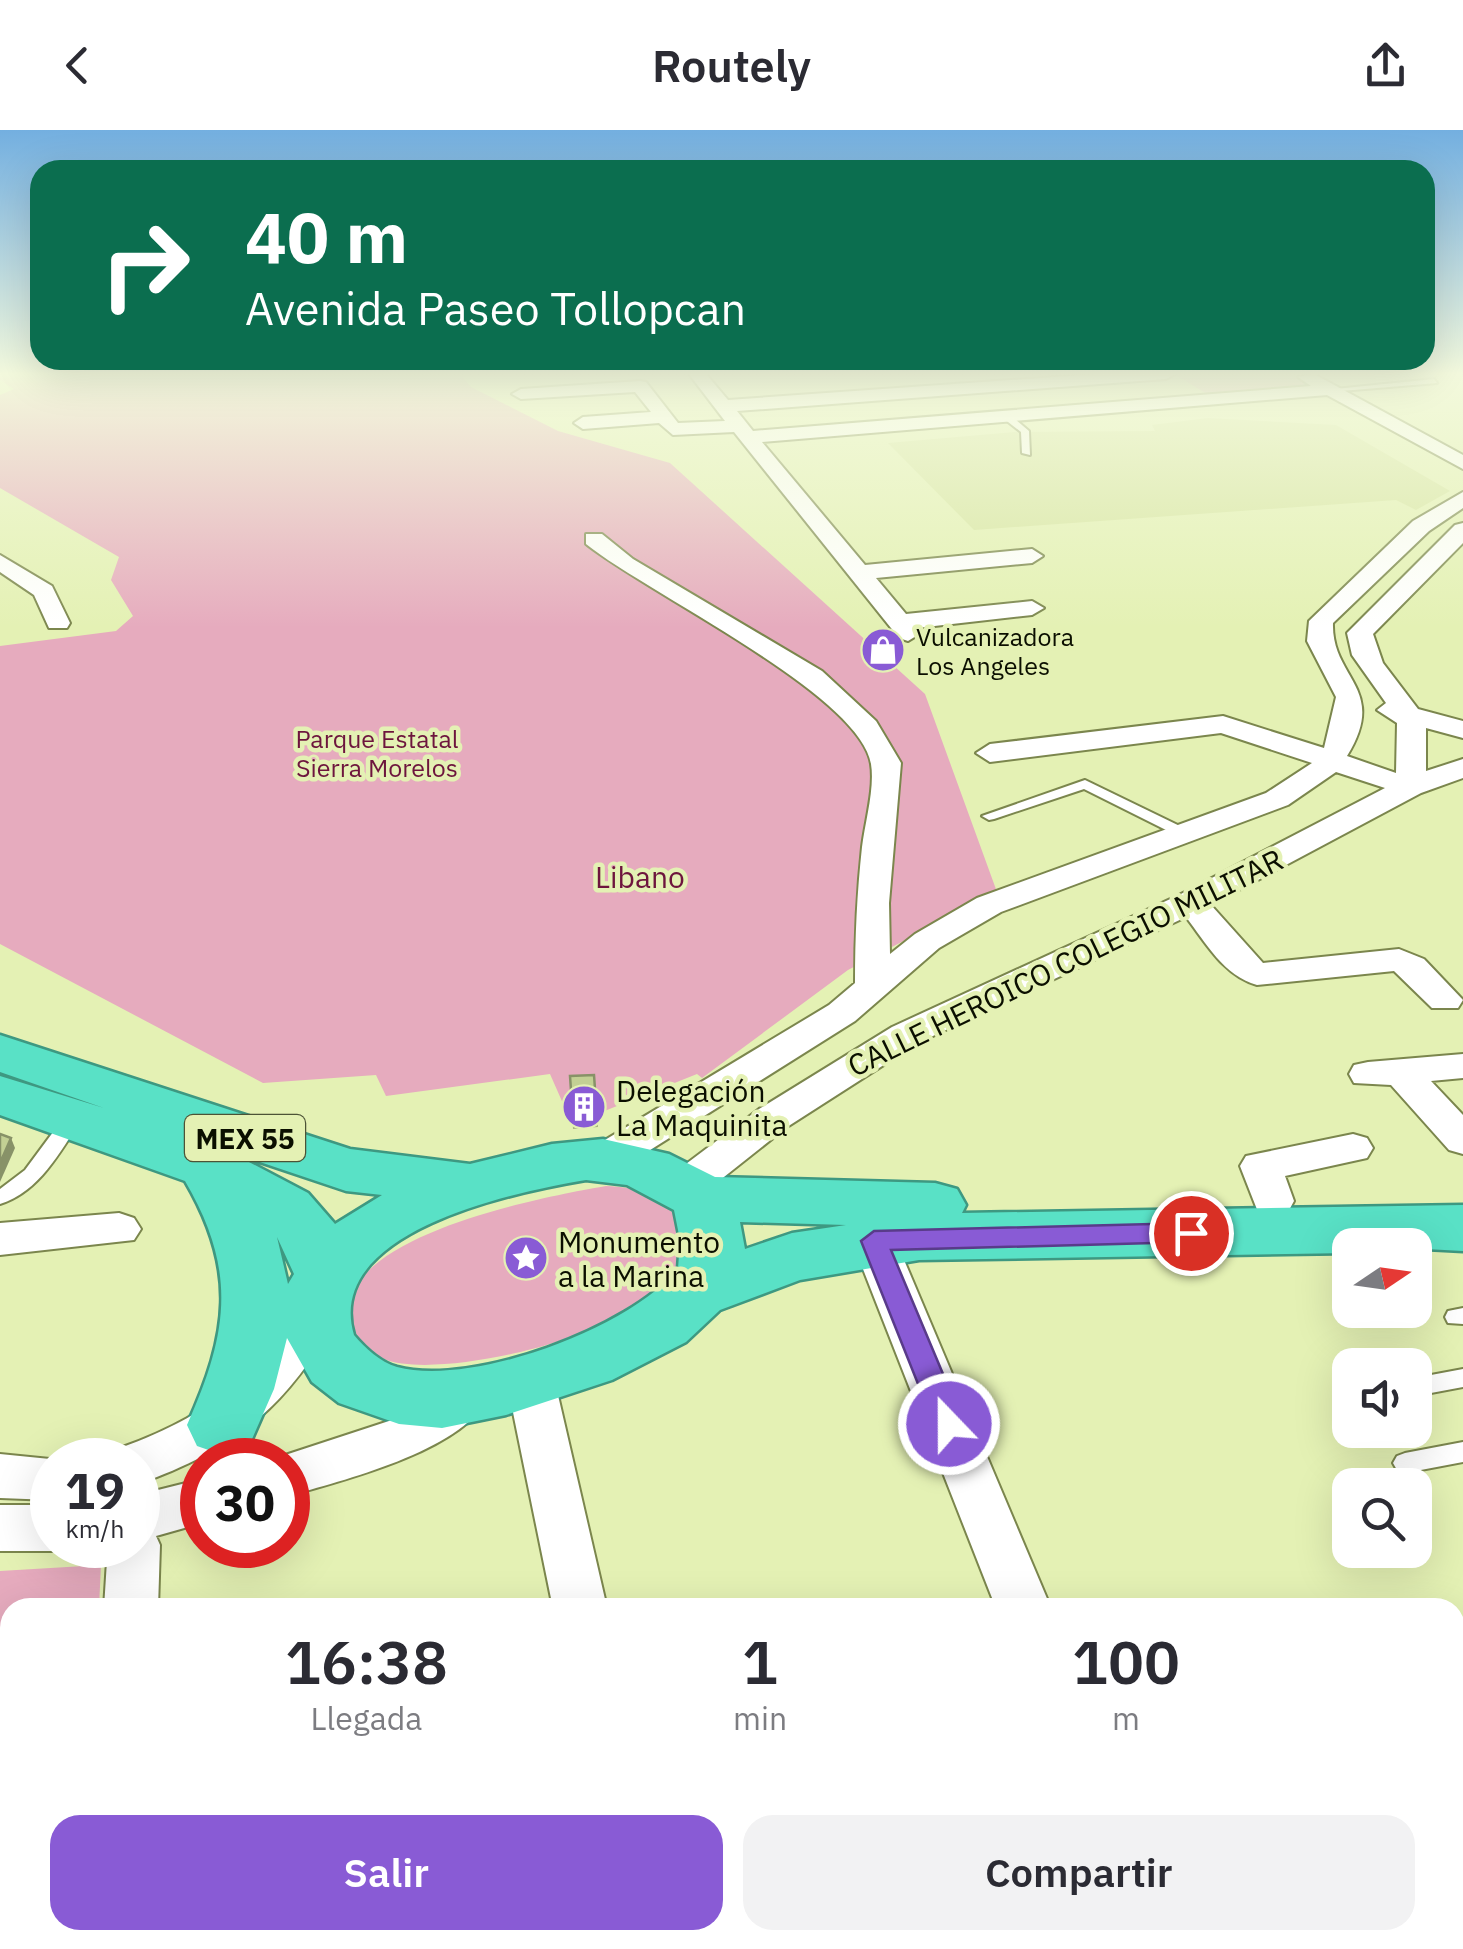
<!DOCTYPE html>
<html lang="es">
<meta charset="utf-8">
<style>
:root{--surface:#fff;--page:#f2f2f3;--text:#2b2b33;--muted:#7c7c81;--accent:#895bd5}
body{margin:0;font-family:"IBM Plex Sans",sans-serif;background:var(--page);color:var(--text);height:100vh;display:flex;flex-direction:column;font-size:38px;white-space:nowrap}
*{box-sizing:border-box;margin:0}
p{font-size:32px;color:var(--muted)}
.icon{flex:none;width:55px;height:55px;fill:none;stroke:currentColor;stroke-width:2;stroke-linecap:round;stroke-linejoin:round}
.map{position:relative;flex:1;overflow:hidden}
.side{position:absolute;left:0px;top:1468px;width:1465px;height:352px;display:flex;flex-direction:column;background:var(--surface);border-radius:30px 30px 0 0;box-shadow:0 10px 40px #0002}
.side>*{flex:none}
.hud{position:absolute;left:30px;top:30px;width:1405px;height:210px;border-radius:30px;box-shadow:0 10px 40px #0002;background:#0b6e4f;color:#fff;overflow:hidden}
.needle{width:65px;rotate:77deg}
.fabs{position:absolute;left:1332px;top:1098px;display:grid;gap:20px}
.fabs a{display:grid;place-items:center;width:100px;height:100px;border-radius:20px;background:var(--surface);box-shadow:0 10px 40px #0002;font-size:50px}
.speed{position:absolute;left:30px;top:1308px;display:flex;gap:20px;font-size:50px;font-weight:700;text-align:center}
.speed>*{display:grid;place-content:center;width:130px;height:130px;border-radius:50%;background:var(--surface);box-shadow:0 10px 40px #0002;line-height:1}
.speed small{font-size:25px;font-weight:400}
.speed .limit{border:15px solid #d22;background:#fff;color:#111}
.pin{position:absolute;display:grid;place-items:center;width:85px;height:85px;color:#fff;margin:-42px;border:5px solid #fff;border-radius:50%;box-shadow:0 2px 10px #0007}
.me{position:absolute;width:110px;margin:-55px;rotate:338deg;stroke-linejoin:round;filter:drop-shadow(0 0 8px #0008)}
.turn{display:flex;align-items:center;gap:35px;height:210px;padding:0 50px;font-size:45px}
.turn .icon{width:130px;height:130px;stroke-width:2.5}
.turn b{display:block;font-size:70px;line-height:85px}
.eta{display:flex;justify-content:space-evenly;align-items:center;height:170px;text-align:center}
.eta b{font-size:60px;font-weight:600;line-height:70px}
.primary-button{display:flex;gap:20px;margin-top:auto;padding:20px 50px}
.primary-button a{flex:1;height:115px;border-radius:30px;background:var(--accent);color:#fff;font-size:40px;font-weight:600;line-height:115px;text-align:center}
.primary-button a+a{background:var(--page);color:var(--text)}
header{display:flex;justify-content:space-between;align-items:center;height:130px;padding:0 50px;background:var(--surface);font-size:45px;font-weight:600}
.map>svg:first-child{display:block}
.built{fill:#d7e5a1}
.green{fill:#e6abbe}
.lines{fill:none;stroke-linecap:round;stroke-linejoin:round}
.lane-casing{stroke:#7b864d;stroke-width:4}
.street-casing{stroke:#7b864d;stroke-width:4}
.highway-casing{stroke:#3e9881;stroke-width:5}
.lane{fill:#fff;fill-rule:evenodd}
.street{fill:#fff;fill-rule:evenodd}
.highway{fill:#59e1c6;fill-rule:evenodd}
.wall{fill:#a8b37f}
.shaded-wall{fill:#889268}
.building{fill:#c3d094;stroke:#889268;stroke-width:2.5}
.route{fill:#895bd5;stroke:#593b8a;stroke-width:2.5}
.labels{text-anchor:middle;dominant-baseline:central;stroke-width:9;stroke-linejoin:round;paint-order:stroke}
.far-poi-label{font-size:25px;fill:#0b0f00;stroke:#e4f1b4;text-anchor:start}
.far-park-label{font-size:25px;fill:#6d153d;stroke:#e4f1b4}
.shield{fill:#e4f1b4;stroke:#4c5336;stroke-width:2.5}
.shield-label{font-size:28px;font-weight:bold;fill:#0b0f00}
.park-label{font-size:30px;fill:#6d153d;stroke:#e4f1b4}
.street-label{font-size:30px;fill:#0b0f00;stroke:#e4f1b4}
.poi-label{font-size:30px;fill:#0b0f00;stroke:#e4f1b4;text-anchor:start}
</style>
<header><svg class="icon" aria-label="back" viewBox="0 0 24 24"><path d="M15 5l-7 7 7 7"/></svg>Routely<svg class="icon" aria-label="share" viewBox="0 0 24 24"><path d="M12 15V3M7 8l5-5 5 5M5 13v7h14v-7"/></svg></header>
<div class="map">
<svg width="1463" height="1819" viewBox="0 0 1463 1819">
<rect width="100%" height="100%" fill="#e4f1b4"/>
<path class="built" d="M1208,288l128,7 114,66 -34,19 -20,-10 -422,30 -86,-87 127,-11 140,-1 -3,-6z"/>
<path class="green" d="M0,244h460l11,13 87,44 112,32 255,231 72,198 -149,78 -146,108 -5,-4 -125,50 -22,-50 -164,22 -10,-21 -113,8 -263,-139v-298l116,-15 17,-15 -22,-36 8,-23 -119,-69v-93l14,-6 -14,-9z
M1174,244h117l25,14 -104,9z
M606,1056c30,1 55,8 75,31l-2,51c-23,24 -57,45 -87,60 -42,22 -164,49 -208,31 -19,-8 -34,-25 -35,-45 -5,-80 199,-118 257,-128z
M101,1435l-2,42 -89,1v198l-10,2v-237z"/>
<g class="lines">
<defs>
<path id="lane" d="M1434,249l3,4 -108,9 -4,-2z
M1003,284h6l20,17 1,24 -8,-2 -1,-21 -18,-14z
M1085,650l103,50 2,3 -2,3h-10l-94,-47 -90,30 -5,1 -7,-4z
M72,984l9,6c-21,32 -42,72 -81,84v-15l25,-19 40,-54z
M1463,1178v16l-15,-1 -3,-6 3,-6z
M1463,1239v18l-48,9v-18z
M1463,1312v20l-58,11 -8,-3 -4,-7 4,-7 8,-3z"/>
<path id="street" d="M689,244h17l22,26 369,-26h78l-9,5 -429,32 16,20 558,-45 -13,-9 16,-3 149,81v14l-136,-74 -565,47 103,123 167,-16 11,7 -11,7 -156,15 30,36 126,-13 12,7 -12,7 -115,13 4,5 -13,8 -9,-3 -165,-206 -61,3 -14,-12 -76,6 -9,-6 9,-6 68,-5 -16,-20 -114,7 -9,-5 9,-5 119,-8 6,1 32,41 47,-2z
M1463,362v16l-34,23 -96,92c-2,56 56,65 14,133l49,17 1,-50 -20,-13 9,-7 -34,-48 -5,-22 108,-108 8,-2v20l-90,91 10,29 35,46 45,12v17l-37,-10v43l37,-12v19l-42,15 -210,112 52,58 136,-14 25,10 39,41 -5,8h-26l-38,-37 -137,14c-33,-9 -51,-42 -71,-68l-268,126 -131,84 -87,69 -15,5 -15,-5 -6,-10 6,-10 89,-67 133,-82 287,-132 206,-107 -49,-16 -48,33 -287,107 -62,36 -84,73 -235,148 -15,4 -15,-4 -6,-10 6,-10 239,-144 26,-22c0,-46 2,-90 7,-136 3,-25 13,-59 9,-83 -11,-70 -226,-172 -285,-220v-10h16l31,25 189,112 54,50 25,42 -12,140 1,51 25,-20 62,-36 289,-105 46,-30 -91,-30 -231,29 -14,-9 14,-9 233,-28 101,32 12,-51 -29,-56 2,-20 104,-100z
M0,425l52,31 18,37 -3,5h-18l-15,-33 -34,-23z
M1463,924v24l-32,3 32,34v39l-14,-4 -58,-65 -37,-2 -5,-9 5,-9 14,-3z
M1353,1004l14,4 6,10 -6,10 -82,18 9,25 -6,11 -15,4 -15,-4 -18,-46 6,-10z
M119,1083l15,5 7,11 -7,11 -134,15v-32z
M874,1095l15,5 7,11 155,367h-55l-144,-367 7,-11z
M316,1165l16,6 7,12c-49,91 -103,137 -201,171v-24h-24l6,-12c47,-17 90,-38 125,-74 23,-24 40,-69 71,-79z
M530,1229l17,5 7,14 53,230h-54l-47,-230 7,-14z
M463,1249l17,6 7,14c-26,52 -146,82 -199,97v-36h-18l122,-40z
M0,1324l60,6h-8v40l-52,-2z
M202,1349v44l-46,13 4,9 -2,63h-54l4,-63h30v-50z
M0,1375h52v40h16l-16,6h-52z
M80,1810h64l1,9h-66z
M792,1810h72l4,9h-73z
M1321,1810h65l4,9h-66z"/>
<path id="highway" d="M0,905l350,114 120,15 82,-20 51,-5 66,15 46,23 220,6 22,6 9,16 -4,8 501,-8v46l-113,-6v8l-431,7 -119,20 -80,30 -34,32 -74,38 -106,35 -64,13 -43,-4 -60,-21 -27,-21 -25,-44 -13,51 -25,57 -26,9 -26,-9 -10,-21c41,-91 51,-154 -2,-244l-185,-66v-39l104,32 -104,-36zM230,1022l116,39 36,4 -47,29 -27,-31zM586,1050l41,5 47,25 6,30 -2,29c-48,59 -206,118 -281,98 -17,-5 -32,-19 -43,-32 -31,-104 161,-143 232,-155zM740,1092l106,3 -54,8 -47,16zM277,1107l17,37 -6,10z"/>
</defs>
<use href="#lane" class="lane-casing"/>
<use href="#street" class="street-casing"/>
<use href="#highway" class="highway-casing"/>
<use href="#lane" class="lane"/>
<use href="#street" class="street"/>
<use href="#highway" class="highway"/>
</g>
<path class="wall" d="M594,945l4,52 -25,2 -3,-53z"/>
<path class="shaded-wall" d="M11,1008l4,10 -15,34v-19z"/>
<path class="building" d="M594,945l3,42 -24,2 -3,-43z
M0,1004l11,4 -11,25z"/>
<linearGradient id="sky" x2="0" y2="1"><stop stop-color="#73afe0"/><stop offset="0.49" stop-color="#f3f9dd"/><stop offset="1" stop-color="#f3f9dd" stop-opacity="0"/></linearGradient>
<rect width="1463" height="498" fill="url(#sky)"/>
<path class="route" d="M1191,1093l13,10 -13,9 -300,8 73,174 -4,9 -11,4 -10,-4 -5,-9 -73,-183 13,-10z"/>
<defs>
<symbol id="shop-disc" viewBox="-11 -11 22 22"><circle r="9.5" fill="#895bd5" stroke="#e4f1b4"/><path d="M-5-2.5h2.3a2.7 3.5 0 0 1 5.4 0H5L5.5 6h-11ZM-1.5-2.5h3a1.5 2.3 0 0 0-3 0Z" fill="#fff"/></symbol>
<symbol id="building-disc" viewBox="-11 -11 22 22"><circle r="9.5" fill="#895bd5" stroke="#e4f1b4"/><path d="M-4-6H4V6H1V3H-1V6H-4ZM-2.5-4.3h1.7v1.8h-1.7ZM.8-4.3h1.7v1.8H.8ZM-2.5-1h1.7V.8h-1.7ZM.8-1h1.7V.8H.8Z" fill="#fff"/></symbol>
<symbol id="sight-disc" viewBox="-11 -11 22 22"><circle r="9.5" fill="#895bd5" stroke="#e4f1b4"/><path d="M0-6L1.8-2.2L6-1.7L2.9 1.2L3.7 5.4L0 3.3L-3.7 5.4L-2.9 1.2L-6-1.7L-1.8-2.2Z" fill="#fff"/></symbol>
</defs>
<g fill-rule="evenodd">
<use href="#shop-disc" x="858" y="495" width="50" height="50"/>
<use href="#building-disc" x="559" y="952" width="50" height="50"/>
<use href="#sight-disc" x="501" y="1103" width="50" height="50"/>
</g>
<g class="labels">
<g class="far-poi-label">
<text x="916" y="506">Vulcanizadora<tspan x="916" dy="29">Los Angeles</tspan></text>
</g>
<g class="far-park-label">
<text x="377" y="608">Parque Estatal<tspan x="377" dy="29">Sierra Morelos</tspan></text>
</g>
<rect class="shield" x="185" y="985" width="120" height="46" rx="8"/>
<g class="shield-label">
<text x="245" y="1008">MEX 55</text>
</g>
<g class="park-label">
<text x="640" y="746">Libano</text>
</g>
<g class="street-label">
<text transform="translate(1065 832) rotate(-26)">CALLE HEROICO COLEGIO MILITAR</text>
</g>
<g class="poi-label">
<text x="616" y="960">Delegación<tspan x="616" dy="34">La Maquinita</tspan></text>
<text x="558" y="1111">Monumento<tspan x="558" dy="34">a la Marina</tspan></text>
</g>
</g>
</svg>
<div class="fabs">
<a><svg class="needle" viewBox="-14 -14 28 28"><path d="M0-13l5 13h-10z" fill="#e53935"/><path d="M0 13l5-13h-10z" fill="#7c7c81"/></svg></a>
<a><svg class="icon" aria-label="sound" viewBox="0 0 24 24"><path d="M4 9h4l5-4v14l-5-4H4zM17 9q2 3 0 6"/></svg></a>
<a><svg class="icon" aria-label="search" viewBox="0 0 24 24"><circle cx="10" cy="10" r="6"/><path d="M15 15l6 6"/></svg></a>
</div>
<div class="speed"><div>19<small>km/h</small></div><div class="limit">30</div></div>
<div class="pin" style="left:1191px;top:1103px;background:#d93025"><svg class="icon" aria-label="arrive" viewBox="0 0 24 24"><path d="M6 21V4h12l-3 4 3 4H6"/></svg></div>
<svg class="me" style="left:949px;top:1294px" viewBox="-20 -20 40 40"><circle r="17" fill="#895bd5" stroke="#fff" stroke-width="3"/><path d="M0-11L8 9 0 5-8 9z" fill="#fff"/></svg>
<div class="hud">
<div class="turn"><svg class="icon" aria-label="right" viewBox="0 0 24 24"><path d="M7 20v-9h11M14 6l5 5-5 5"/></svg><div><b>40 m</b>Avenida Paseo Tollopcan</div></div>
</div>
<section class="side">
<div class="eta">
<div><b>16:38</b><p>Llegada</p></div>
<div><b>1</b><p>min</p></div>
<div><b>100</b><p>m</p></div>
</div>
<div class="primary-button"><a>Salir</a><a>Compartir</a></div>
</section>
</div>
